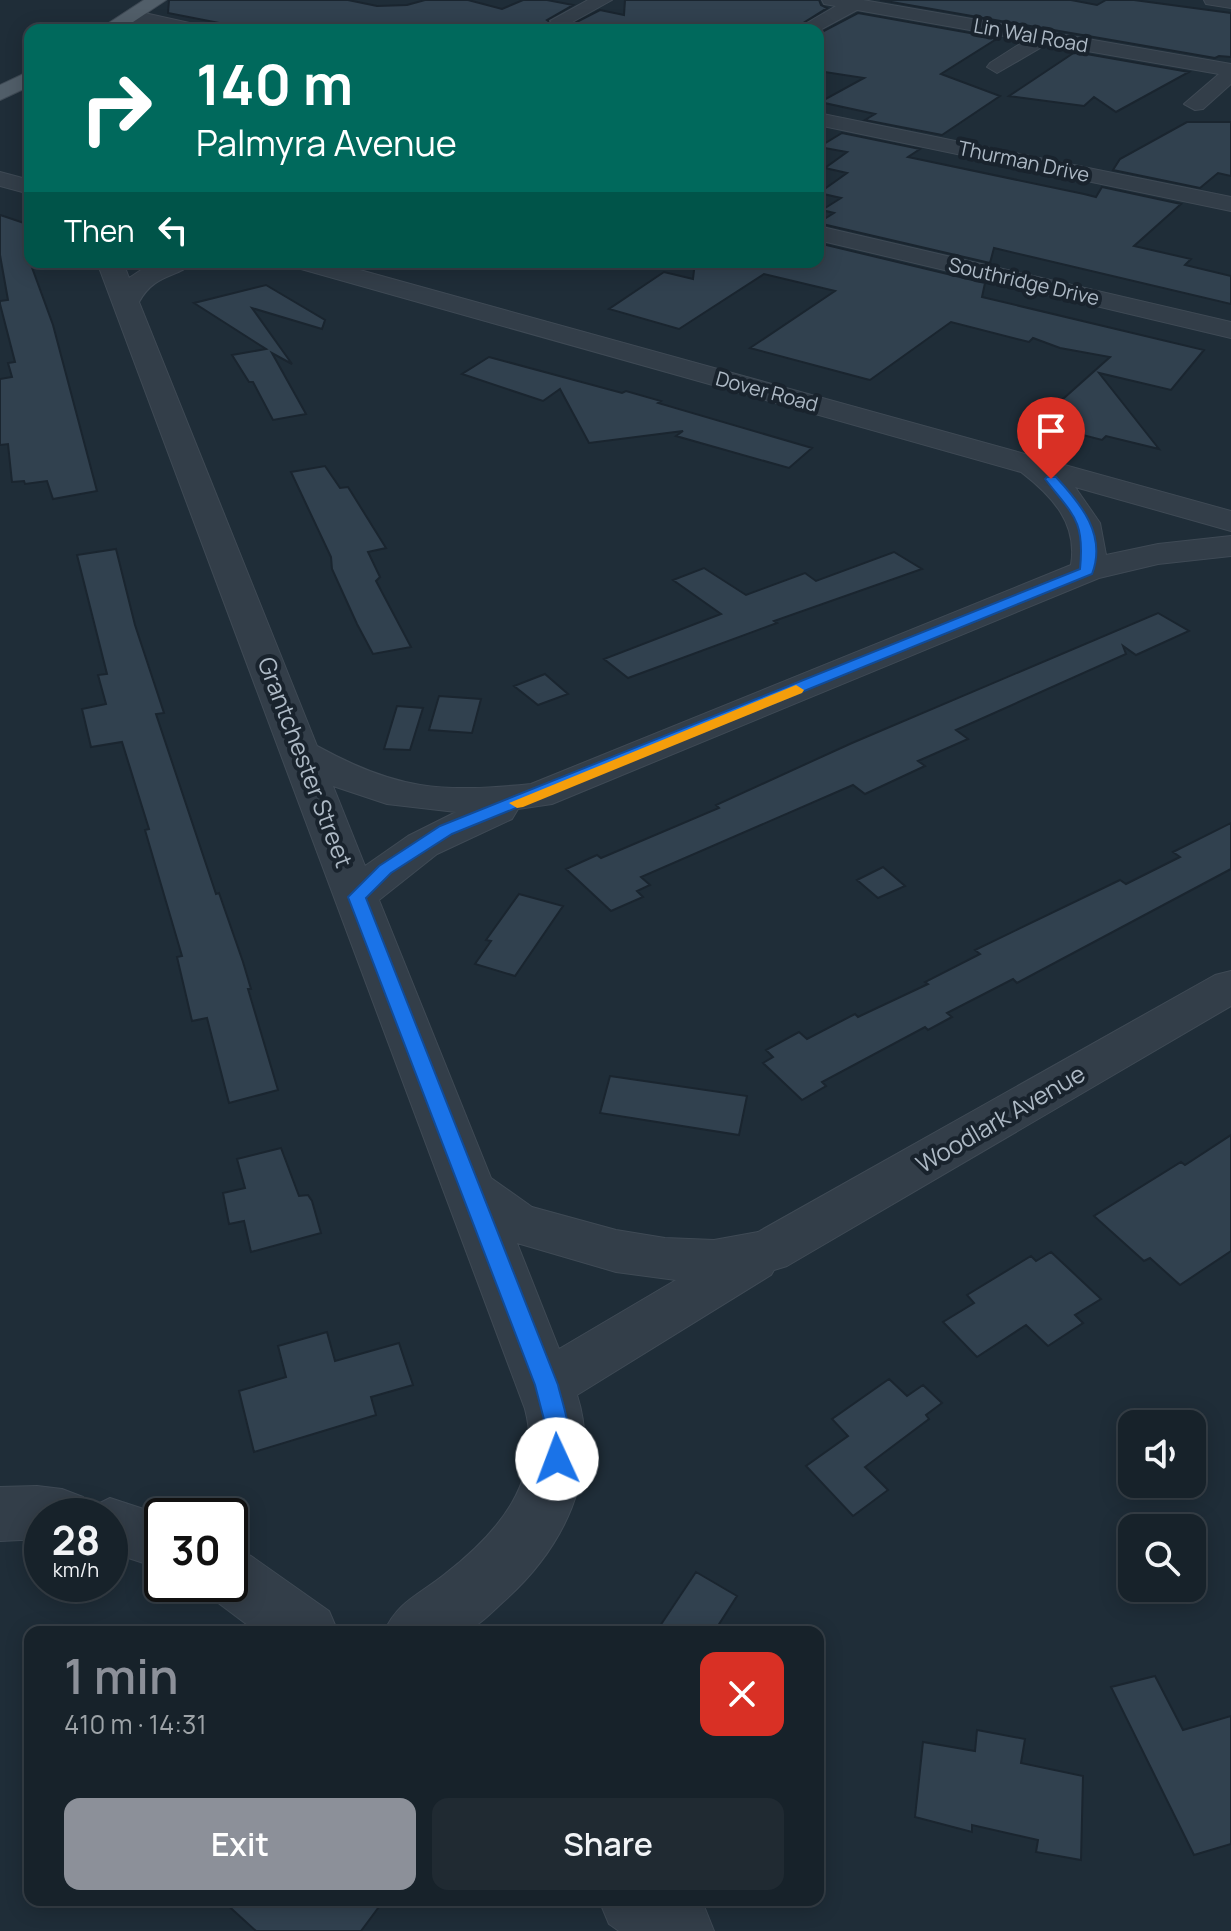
<!DOCTYPE html>
<meta charset="utf-8">
<style>
:root{--surface:#17222a;--page:#202a32;--text:#f1f3f6;--muted:#9ea4a8;--line:#363f47;--accent:#8c9099}
body{margin:0;font-family:Manrope,sans-serif;background:var(--page);color:var(--text);height:100vh;display:flex;flex-direction:column;font-size:30px;white-space:nowrap}
*{box-sizing:border-box;margin:0}
p{font-size:26px;color:var(--muted)}
.icon{flex:none;width:44px;height:44px;fill:none;stroke:currentColor;stroke-width:2;stroke-linecap:round;stroke-linejoin:round}
.map{position:relative;flex:1;overflow:hidden}
.sheet{position:absolute;left:24px;top:1626px;width:800px;height:280px;display:flex;flex-direction:column;background:var(--surface);border-radius:16px;box-shadow:0 4px 20px #0003,0 0 0 2px var(--line)}
.sheet>*{flex:none}
.top-card{position:absolute;left:24px;top:24px;width:800px;height:244px;border-radius:16px;box-shadow:0 4px 20px #0003,0 0 0 2px var(--line);background:#00695c;color:#fff;overflow:hidden}
.tools{position:absolute;left:1118px;top:1410px;display:grid;gap:16px}
.tools a{display:grid;place-items:center;width:88px;height:88px;border-radius:16px;background:var(--surface);box-shadow:0 4px 20px #0003,0 0 0 2px var(--line);font-size:40px}
.speed{position:absolute;left:24px;top:1498px;display:flex;gap:16px;font-size:40px;font-weight:700;text-align:center}
.speed>*{display:grid;place-content:center;width:104px;height:104px;border-radius:50%;background:var(--surface);box-shadow:0 4px 20px #0003,0 0 0 2px var(--line);line-height:1}
.speed small{font-size:20px;font-weight:400}
.speed .limit{border:4px solid #111;border-radius:12px;background:#fff;color:#111}
.pin{position:absolute;display:grid;place-items:center;width:68px;height:68px;color:#fff;margin:-82px -34px;border-radius:50% 50% 50% 0;rotate:-45deg;box-shadow:0 0 8px #0007}
.pin .icon{rotate:45deg}
.me{position:absolute;width:88px;margin:-44px;rotate:358deg;stroke-linejoin:round;filter:drop-shadow(0 0 6px #0008)}
.turn{display:flex;align-items:center;gap:28px;height:168px;padding:0 40px;font-size:36px}
.turn .icon{width:104px;height:104px;stroke-width:2.5}
.turn b{display:block;font-size:56px;line-height:68px}
.then{display:flex;align-items:center;height:76px;padding:0 40px;background:#0003;gap:16px;font-size:30px}
.round{display:grid;place-items:center;flex:none;width:84px;height:84px;border-radius:16px;background:var(--page)}
.headline{display:flex;align-items:center;justify-content:space-between;height:136px;padding:0 40px}
h1{font-size:48px;font-weight:600;line-height:60px;color:var(--accent)}
.cta{display:flex;gap:16px;margin-top:auto;padding:16px 40px}
.cta a{flex:1;height:92px;border-radius:16px;background:var(--accent);color:#fff;font-size:32px;font-weight:600;line-height:92px;text-align:center}
.cta a+a{background:var(--page);color:var(--text)}
.map>svg:first-child{display:block}
.building{fill:#31414f;stroke:#1a252f;stroke-width:2}
.lines{fill:none;stroke-linecap:round;stroke-linejoin:round}
.minor-casing{stroke:#3f4a55;stroke-width:2}
.major-casing{stroke:#3f4a55;stroke-width:2}
.minor{fill:#333e49;fill-rule:evenodd}
.major{fill:#515e69;fill-rule:evenodd}
.route{fill:#1a73e8;stroke:#114b97;stroke-width:2}
.slow{fill:#f59e0b}
.labels{text-anchor:middle;dominant-baseline:central;stroke-width:8;stroke-linejoin:round;paint-order:stroke}
.far-street-label{font-size:20px;fill:#adb9c5;stroke:#19232d}
.street-label{font-size:24px;fill:#adb9c5;stroke:#19232d}
</style>
<div class="map">
<svg width="1231" height="1931" viewBox="0 0 1231 1931">
<rect width="100%" height="100%" fill="#1f2d38"/>
<path class="building" d="M169,0h179l29,6 30,-1 18,-5h43l34,9 21,-9h24l26,5 -26,15 14,10 39,-20 24,5 1,-15h194l2,5 6,3 -35,22h-537l-87,-17z
M880,0h191l26,5 9,-5h28l97,13v44l-12,-1 -4,2z
M858,13l140,25 -57,36 59,22 -58,39 -77,-15 10,-6 -55,-12 44,-24 -46,-7v-37z
M1075,52l114,20 -73,40 -22,-15 -10,9 -75,-10z
M1187,122h44v54l-13,-3 -18,15 -87,-18 7,-11z
M842,133l78,16 -12,8 176,37 12,3 6,-10 79,17 -47,42 57,13 -6,6 46,11v28l-237,-56 -4,15 -172,-40 16,-10 -12,-3 19,-12 -22,-5 28,-20 -22,-5 22,-16 -28,-5z
M0,215l27,9 3,38 23,63 44,166 -44,8 -6,-18 -22,3 -1,-3 -12,1 -4,-38 -8,1v-66l12,-2 -4,-14 7,-1 -15,-58v-3l8,-1 -8,-45z
M818,243l167,40 -3,14 222,53 -33,40 -72,-17 60,76 -53,-13 -4,4 -66,-17 74,-66 -50,-9 -27,-10 -4,4 -78,-20 -81,58 -4,-1 -116,-31 85,-57 -71,-17 -85,55 -70,-20 55,-37 29,7 2,-17h123z
M266,285l59,35 -3,9 -70,-21 40,56 -20,-11 34,61 -33,6 -20,-38h-4l-17,-27 34,-6 -72,-46z
M489,357l133,36 4,-2 35,10 -3,2 154,45 -23,20 -113,-32 7,-5 -94,12 -29,-54 -17,12 -81,-27z
M325,466l15,22 8,-1 38,61 -18,4 12,25 -4,4 35,66 -38,7 -16,-30 -25,-55 -1,-12 -40,-85z
M116,549l19,76 29,88 -8,1 60,180 3,-1 24,69 8,27h-3l30,101 -49,13 -22,-85 -15,3 -15,-64 5,-1 -37,-126 4,-1 -27,-87 -31,5 -9,-38 24,-5 -8,-29 9,-1 -30,-119z
M894,552l28,17 -148,52 3,2 -149,55 -24,-19 117,-45 -48,-34 31,-12 42,27 59,-22 11,8z
M1158,613l31,18 -53,24 -13,-9 3,8 -170,76 12,9 -50,22 7,5 -60,28 -12,-9 -212,92 9,8 -13,6 6,6 -32,14 -45,-42 31,-14 4,3 118,-50 -3,-3 136,-62z
M545,674l23,20 -30,11 -24,-19z
M439,696l42,3 -9,34 -43,-3z
M397,706l26,2 -13,42 -26,-1z
M1231,823v46l-214,114 -4,-4 -66,34 5,4 -24,13 -3,-3 -103,55 4,4 -24,14 -39,-37 10,-6 -7,-7 33,-18 8,7 48,-25 3,3 70,-33 -3,-2 55,-28 -5,-4 145,-70 6,4 54,-27 -7,-5z
M883,867l22,19 -27,12 -21,-18z
M519,894l44,12 -48,70 -40,-12 16,-23 -5,-1z
M610,1076l137,20 -8,39 -139,-22z
M1231,1135v116l-51,34 -30,-27 -6,3 -50,-45 87,-54 4,3z
M281,1148l18,48 9,-1 4,6 9,32 -70,19 -7,-31 -15,3 -6,-31 22,-5 -8,-29z
M1051,1252l50,47 -26,16 8,8 -35,23 -22,-21 -49,32 -34,-35 31,-19 -7,-8 64,-39 5,5z
M327,1332l8,29 64,-18 14,42 -42,12 5,18 -122,37 -15,-61 47,-14 -8,-31z
M889,1379l18,17 16,-11 19,18 -16,12 3,4 -64,48 23,23 -35,26 -47,-50 42,-30 -16,-17z
M696,1572l41,24 -23,36h-58z
M1155,1676l28,54 48,-14v128l-37,11 -83,-168z
M977,1730l48,9 -4,24 62,13 -2,84 -45,-8 2,-12 -66,-15v7l-57,-15 8,-75 52,9z
M222,1900h162l-23,31h-105z"/>
<g class="lines">
<defs>
<path id="minor" d="M588,0h24l-45,25 -7,2 -10,-6z
M822,0h41l368,64v20l-28,25 -8,1 -11,-6 35,-30 -172,-30 -50,29 -10,-6 3,-4 36,-23 -169,-30 -39,21 -23,-1 41,-24 -12,-2z
M1204,0h27v8l-25,-4z
M131,10l72,16 3,4h-37l-45,-10 -2,-4z
M818,113l413,84v14l-413,-86z
M0,172l30,8v14l-30,-8z
M818,226l413,96v16l-413,-98z
M97,262h26l6,16 24,-16h39c-12,16 -37,10 -53,40l178,444c80,44 124,47 214,38l540,-219c7,-42 -19,-69 -50,-93l-727,-205 -4,-5h41l900,249v20l-156,-44 25,36 6,32 52,-11 73,-8v20l-73,8 -59,14 -547,226 -34,5 -6,10 -75,35 -58,46 112,278 41,29 84,23 49,8 49,2 44,-8 457,-257 16,-4v35l-444,260 -13,4 -3,5 -194,120c25,78 -15,155 -74,207 -10,9 -26,26 -39,30 -17,5 -60,0 -80,0 14,-31 35,-37 61,-58 53,-41 99,-94 80,-165zM333,786l54,18 69,8 -48,24 -43,30zM517,1243l99,29 60,8 -117,69z
M37,1486l25,3 21,8 5,12 22,-11 55,18h-3v53l-52,-17v-36h-68v23l-42,2v-54z
M230,1548l21,8 78,55 9,21h-81l-48,-36 -6,-12h27z
M599,1900h95l10,6 10,25h-95l-10,-7z"/>
<path id="major" d="M144,0h22l-45,30h-23z
M30,71v15l-30,14v-15z"/>
</defs>
<use href="#minor" class="minor-casing"/>
<use href="#major" class="major-casing"/>
<use href="#minor" class="minor"/>
<use href="#major" class="major"/>
</g>
<path class="route" d="M1047,477h9c25,27 51,58 36,97l-640,260 -61,39 -25,25 192,487c6,25 19,56 7,82l-8,3 -9,-3 -3,-8 2,-28 -12,-46 -187,-488 31,-31 61,-40 640,-257c5,-49 -7,-54 -35,-90z"/>
<path class="slow" d="M796,685l8,5 -2,3 -279,114 -6,1 -8,-5z"/>
<g class="labels">
<g class="far-street-label">
<text transform="translate(1031 35) rotate(10)">Lin Wal Road</text>
<text transform="translate(1024 161) rotate(12)">Thurman Drive</text>
<text transform="translate(1024 281) rotate(13)">Southridge Drive</text>
<text transform="translate(767 391) rotate(15)">Dover Road</text>
</g>
<g class="street-label">
<text transform="translate(306 762) rotate(69)">Grantchester Street</text>
<text transform="translate(1000 1118) rotate(-30)">Woodlark Avenue</text>
</g>
</g>
</svg>
<div class="tools">
<a><svg class="icon" aria-label="sound" viewBox="0 0 24 24"><path d="M4 9h4l5-4v14l-5-4H4zM17 9q2 3 0 6"/></svg></a>
<a><svg class="icon" aria-label="search" viewBox="0 0 24 24"><circle cx="10" cy="10" r="6"/><path d="M15 15l6 6"/></svg></a>
</div>
<div class="speed"><div>28<small>km/h</small></div><div class="limit">30</div></div>
<div class="pin" style="left:1051px;top:479px;background:#d93025"><svg class="icon" aria-label="arrive" viewBox="0 0 24 24"><path d="M6 21V4h12l-3 4 3 4H6"/></svg></div>
<svg class="me" style="left:557px;top:1459px" viewBox="-20 -20 40 40"><circle r="19" fill="#fff"/><path d="M0-13L10 11 0 6-10 11z" fill="#1a73e8"/></svg>
<div class="top-card">
<div class="turn"><svg class="icon" aria-label="right" viewBox="0 0 24 24"><path d="M7 20v-9h11M14 6l5 5-5 5"/></svg><div><b>140 m</b>Palmyra Avenue</div></div>
<div class="then">Then<svg class="icon" aria-label="left" viewBox="0 0 24 24"><path d="M17 20v-9H6M10 6l-5 5 5 5"/></svg></div>
</div>
<section class="sheet">
<div class="headline"><div><h1>1 min</h1><p>410 m · 14:31</p></div><a class="round" style="background:#d93025;color:#fff"><svg class="icon" aria-label="close" viewBox="0 0 24 24"><path d="M6 6l12 12M18 6L6 18"/></svg></a></div>
<div class="cta"><a>Exit</a><a>Share</a></div>
</section>
</div>
